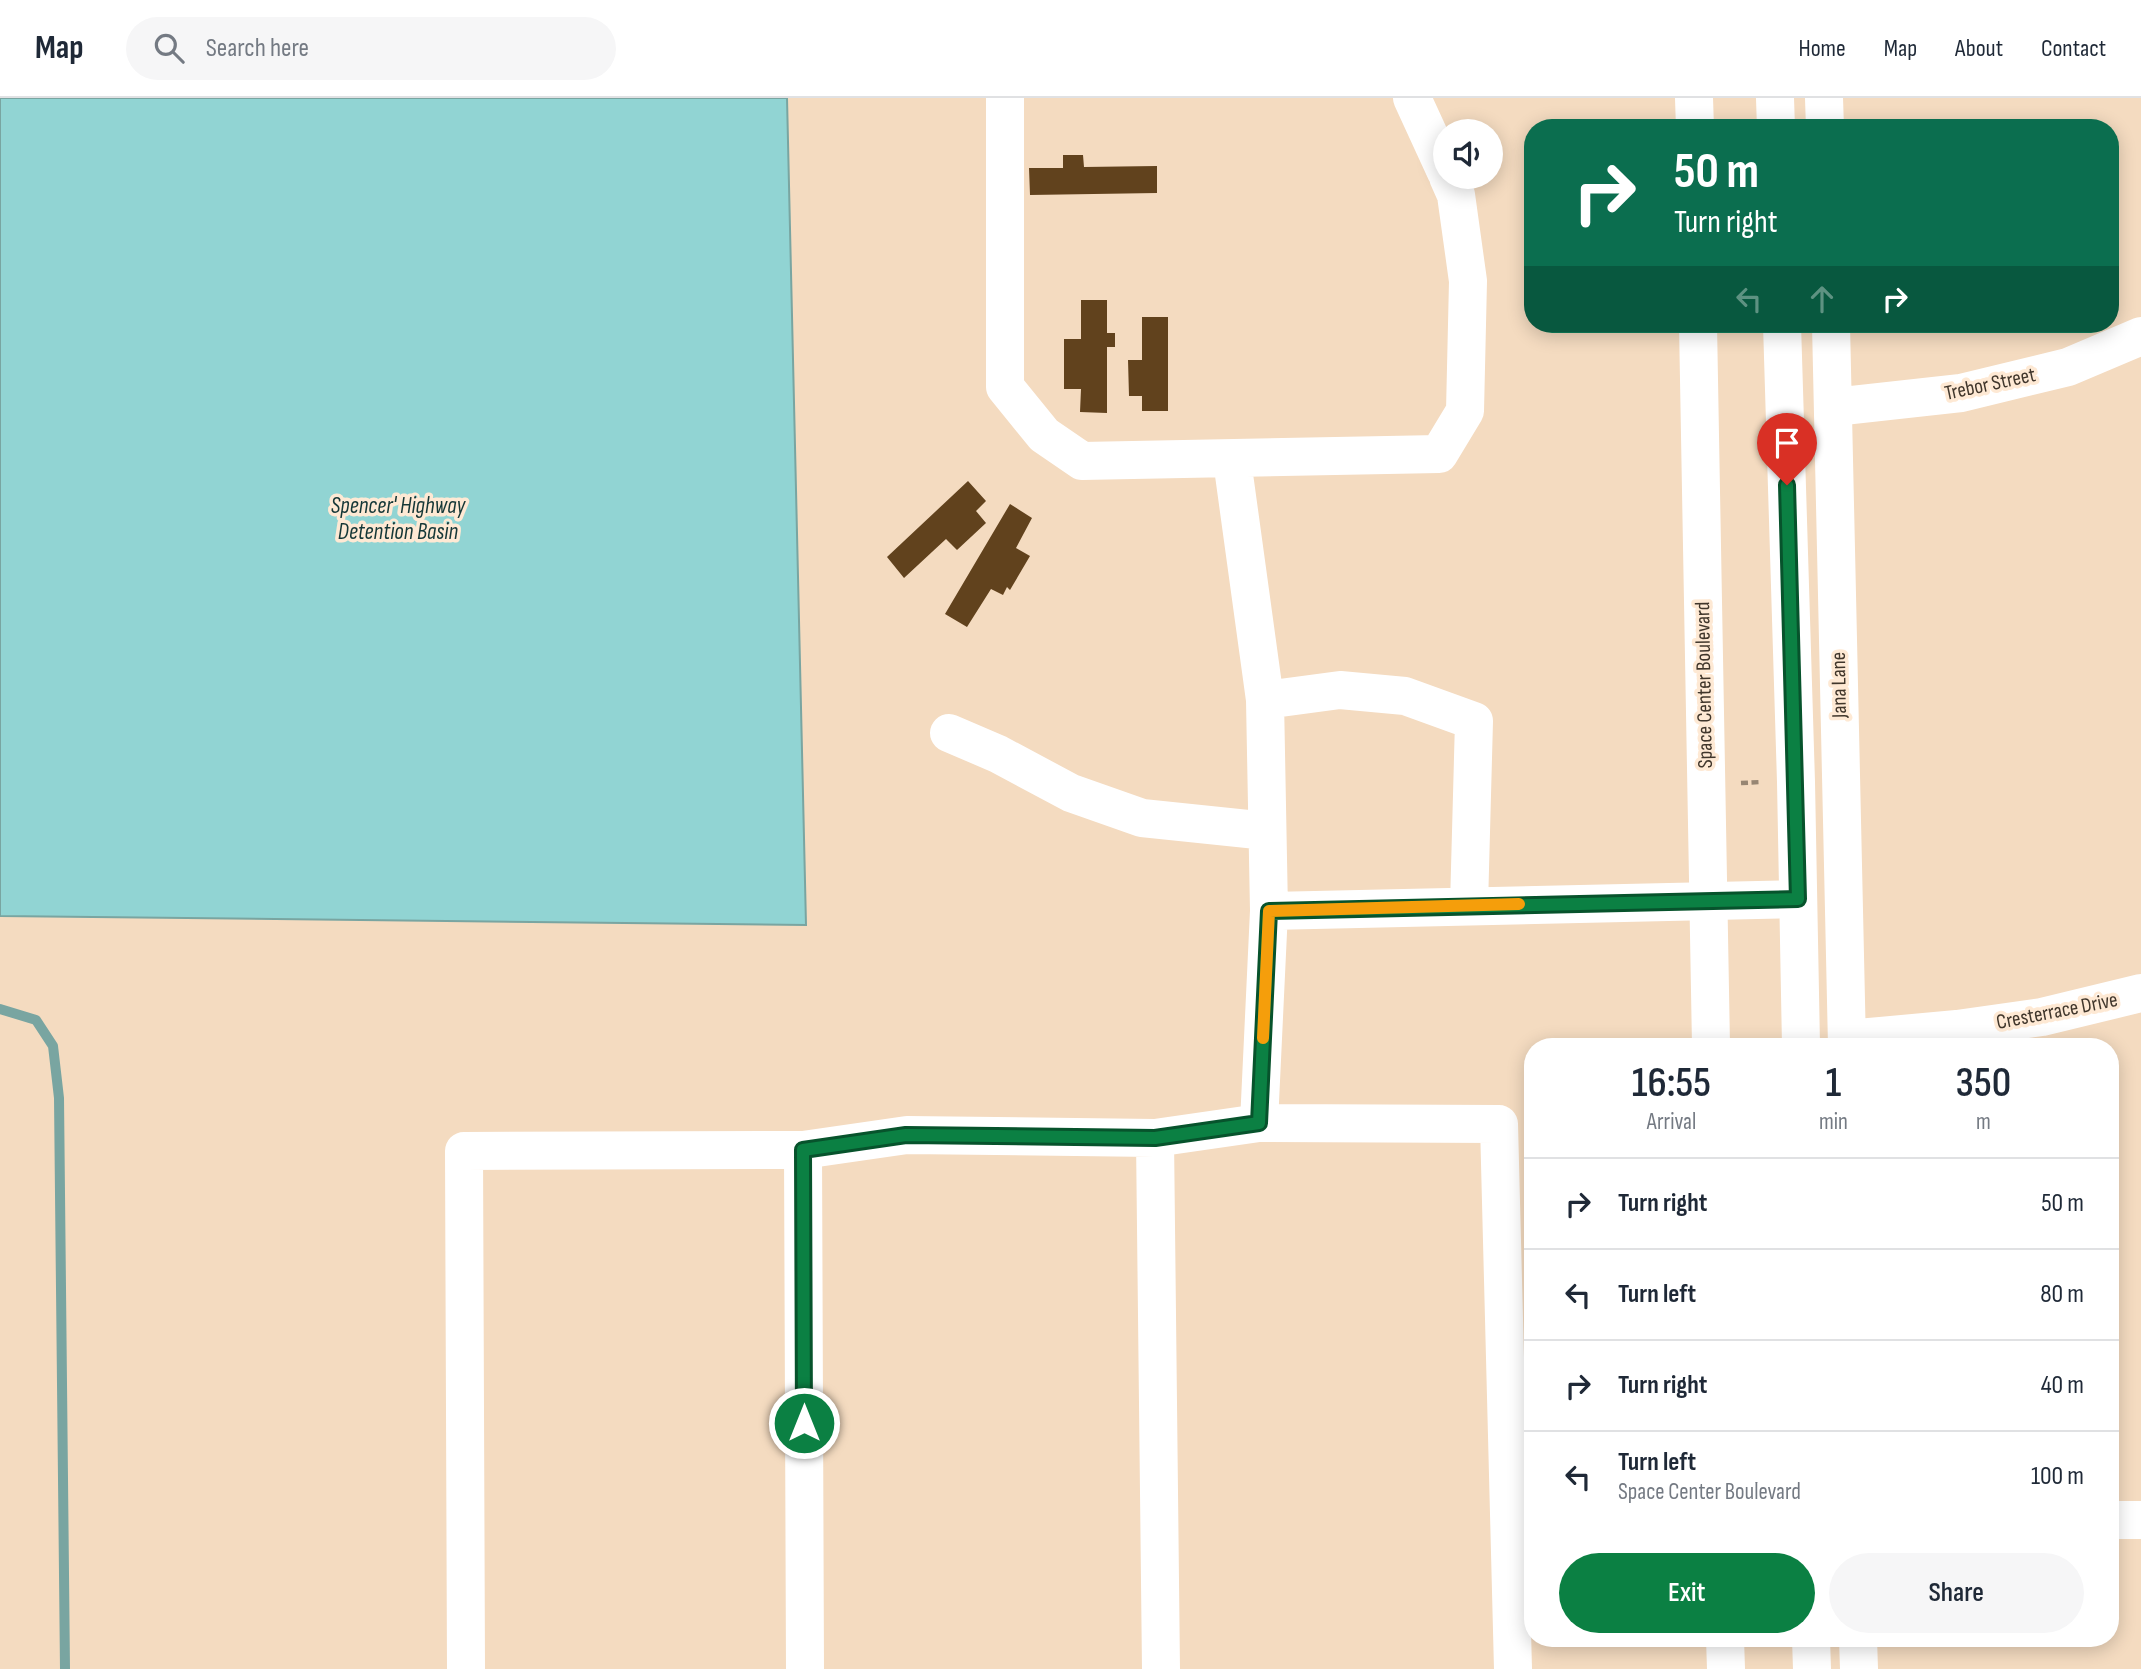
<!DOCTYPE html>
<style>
:root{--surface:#fff;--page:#f6f6f7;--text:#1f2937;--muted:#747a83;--line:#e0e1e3;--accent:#0b8043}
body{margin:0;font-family:"Sofia Sans Condensed",sans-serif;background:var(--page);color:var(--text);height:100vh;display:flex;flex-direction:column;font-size:26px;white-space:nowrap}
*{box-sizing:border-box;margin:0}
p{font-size:23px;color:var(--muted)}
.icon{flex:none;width:38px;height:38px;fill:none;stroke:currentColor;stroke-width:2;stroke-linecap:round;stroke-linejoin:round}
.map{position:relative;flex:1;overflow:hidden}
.details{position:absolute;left:1524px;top:940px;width:595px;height:609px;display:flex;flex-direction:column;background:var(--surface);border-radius:28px;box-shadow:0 4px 18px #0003}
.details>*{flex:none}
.top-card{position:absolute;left:1524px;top:21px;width:595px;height:214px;border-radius:28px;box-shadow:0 4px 18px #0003;background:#0b6e4f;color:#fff;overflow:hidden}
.controls{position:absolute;left:1433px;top:21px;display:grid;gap:14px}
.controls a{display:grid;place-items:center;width:70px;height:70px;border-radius:50%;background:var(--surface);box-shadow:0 4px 18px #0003;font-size:35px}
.pin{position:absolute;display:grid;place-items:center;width:60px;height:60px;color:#fff;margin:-72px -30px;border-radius:50% 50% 50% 0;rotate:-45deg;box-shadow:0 0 7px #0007}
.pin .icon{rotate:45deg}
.me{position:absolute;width:77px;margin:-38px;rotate:0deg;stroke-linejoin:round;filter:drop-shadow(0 0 5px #0008)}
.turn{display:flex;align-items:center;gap:24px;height:147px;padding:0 35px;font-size:32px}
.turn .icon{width:91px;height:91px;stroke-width:2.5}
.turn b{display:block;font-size:49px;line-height:60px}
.lanes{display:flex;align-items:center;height:66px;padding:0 35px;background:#0003;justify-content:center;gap:35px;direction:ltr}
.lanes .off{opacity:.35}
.eta{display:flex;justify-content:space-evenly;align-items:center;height:119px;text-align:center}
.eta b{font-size:42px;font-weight:600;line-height:49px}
.action{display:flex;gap:14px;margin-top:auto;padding:14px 35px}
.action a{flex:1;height:80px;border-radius:42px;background:var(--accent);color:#fff;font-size:28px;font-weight:600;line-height:80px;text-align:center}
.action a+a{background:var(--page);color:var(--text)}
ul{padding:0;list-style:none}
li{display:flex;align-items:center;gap:21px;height:91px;padding:0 35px;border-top:2px solid var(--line)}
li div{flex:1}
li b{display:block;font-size:26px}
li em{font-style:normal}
header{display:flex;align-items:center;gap:42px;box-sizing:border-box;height:98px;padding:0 35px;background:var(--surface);border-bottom:2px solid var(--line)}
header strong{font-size:33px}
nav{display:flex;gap:38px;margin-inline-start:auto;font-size:24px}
.search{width:490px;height:63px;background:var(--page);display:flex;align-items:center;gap:18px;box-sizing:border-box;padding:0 24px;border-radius:38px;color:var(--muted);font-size:26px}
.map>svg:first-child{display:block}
.water{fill:#91d4d3;stroke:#79a5a1;stroke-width:2}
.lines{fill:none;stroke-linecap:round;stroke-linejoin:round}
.stream{stroke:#79a5a1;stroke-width:10}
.building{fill:#61421d}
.path{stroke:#978673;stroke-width:4.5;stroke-dasharray:7 3.5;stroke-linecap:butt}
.minor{stroke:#fff;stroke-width:38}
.major{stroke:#fff;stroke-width:38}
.route-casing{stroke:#07532c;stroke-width:18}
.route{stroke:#0b8043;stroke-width:12}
.slow{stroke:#f59e0b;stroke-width:12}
.labels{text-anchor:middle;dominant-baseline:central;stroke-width:7;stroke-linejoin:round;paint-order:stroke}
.street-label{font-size:21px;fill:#40362b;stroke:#fee9d4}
.water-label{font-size:23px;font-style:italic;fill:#153737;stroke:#fee9d4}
</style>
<header>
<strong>Map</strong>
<div class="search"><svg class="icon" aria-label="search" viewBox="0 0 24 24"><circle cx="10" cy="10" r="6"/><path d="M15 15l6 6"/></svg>Search here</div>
<nav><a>Home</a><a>Map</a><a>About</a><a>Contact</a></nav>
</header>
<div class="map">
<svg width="2141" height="1571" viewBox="0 0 2141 1571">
<rect width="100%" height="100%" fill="#f4dbc0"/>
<path class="water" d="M0,0h787l19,827 -806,-9z"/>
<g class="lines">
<path class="stream" d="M0,911l36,11 17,26 6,52 6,571"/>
</g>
<path class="building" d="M1063,57h20l1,12 73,-1v27l-127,2 -1,-27h34z
M1081,202h26v33h8v14h-8v66l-27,-1 1,-23h-17v-50h17z
M1142,219h26v94h-26v-15h-13l-1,-36h14z
M968,383l18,20 -10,10 10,12 -29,27 -11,-11 -42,39 -17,-21z
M1010,406l22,14 -16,30 14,8 -20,34 -3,-3 -4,8 -12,-6 -24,38 -22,-13z"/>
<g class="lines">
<path class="path" d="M1741,685l20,-1"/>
<path class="minor" d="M1005,0v289l39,48 38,26 357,-7 26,-43 3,-130 -12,-86 -8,-18
M1412,0l34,74
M1824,0l1,30
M1831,226l16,722
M1834,309l127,-14 107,-26 73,-31
M1232,362l33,240 4,211 -10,212
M1265,602l75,-10 65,6 69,25 -5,185
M949,635l49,21 73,39 71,25 125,13
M1269,813l529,-12
M1847,941l110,-10 85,-12 99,-24
M1155,1040l6,531
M803,1052l2,519
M2110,1422h31
M1858,1540l1,31
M466,1571l-2,-518 339,-1 104,-15 248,3 104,-15 240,1 14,545"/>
<path class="major" d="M1694,0l1,30
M1775,0l1,30
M1698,226l13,722
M1782,226l14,458 5,264
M1725,1540l1,31
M1811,1540l1,31"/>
</g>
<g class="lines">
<defs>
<path id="route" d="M804,1325l-1,-273 103,-15 249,3 104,-15 10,-212 529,-12 -11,-414"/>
</defs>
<use href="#route" class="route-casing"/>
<use href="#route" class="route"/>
<path class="slow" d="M1263,940l6,-127 250,-7"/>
</g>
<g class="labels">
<g class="street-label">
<text transform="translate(1990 286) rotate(-12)">Trebor Street</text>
<text transform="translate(1704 587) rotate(-91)">Space Center Boulevard</text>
<text transform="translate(1839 587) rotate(-91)">Jana Lane</text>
<text transform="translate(2057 913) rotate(-11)">Cresterrace Drive</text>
</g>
<g class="water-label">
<text x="398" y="408">Spencer' Highway<tspan x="398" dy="26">Detention Basin</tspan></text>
</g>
</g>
</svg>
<div class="controls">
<a><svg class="icon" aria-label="sound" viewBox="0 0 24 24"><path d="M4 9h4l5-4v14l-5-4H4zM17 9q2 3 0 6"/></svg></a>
</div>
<div class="pin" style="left:1787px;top:387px;background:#d93025"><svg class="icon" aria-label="arrive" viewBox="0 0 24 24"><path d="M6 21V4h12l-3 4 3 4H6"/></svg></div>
<svg class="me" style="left:804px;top:1325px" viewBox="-20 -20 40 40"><circle r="17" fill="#0b8043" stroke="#fff" stroke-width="3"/><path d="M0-11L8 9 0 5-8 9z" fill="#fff"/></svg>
<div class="top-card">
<div class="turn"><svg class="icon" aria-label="right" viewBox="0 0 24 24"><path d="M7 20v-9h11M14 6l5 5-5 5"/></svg><div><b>50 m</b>Turn right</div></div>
<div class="lanes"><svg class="icon off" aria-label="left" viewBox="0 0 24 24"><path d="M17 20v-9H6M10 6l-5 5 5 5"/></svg><svg class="icon off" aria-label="ahead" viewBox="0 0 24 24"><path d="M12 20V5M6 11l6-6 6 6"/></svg><svg class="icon" aria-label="right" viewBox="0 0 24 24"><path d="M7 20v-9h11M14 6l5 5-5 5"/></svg></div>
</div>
<section class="details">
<div class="eta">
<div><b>16:55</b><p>Arrival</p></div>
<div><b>1</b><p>min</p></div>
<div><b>350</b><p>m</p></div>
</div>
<ul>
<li><svg class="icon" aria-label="right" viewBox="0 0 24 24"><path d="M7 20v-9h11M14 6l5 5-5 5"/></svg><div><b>Turn right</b></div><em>50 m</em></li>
<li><svg class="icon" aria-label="left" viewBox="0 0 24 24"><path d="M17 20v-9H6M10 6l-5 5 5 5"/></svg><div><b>Turn left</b></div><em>80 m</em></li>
<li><svg class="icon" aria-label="right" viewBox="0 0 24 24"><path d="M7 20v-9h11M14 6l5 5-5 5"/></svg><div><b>Turn right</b></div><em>40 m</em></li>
<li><svg class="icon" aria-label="left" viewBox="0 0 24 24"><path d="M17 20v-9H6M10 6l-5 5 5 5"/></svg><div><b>Turn left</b><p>Space Center Boulevard</p></div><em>100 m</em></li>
</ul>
<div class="action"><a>Exit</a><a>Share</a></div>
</section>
</div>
